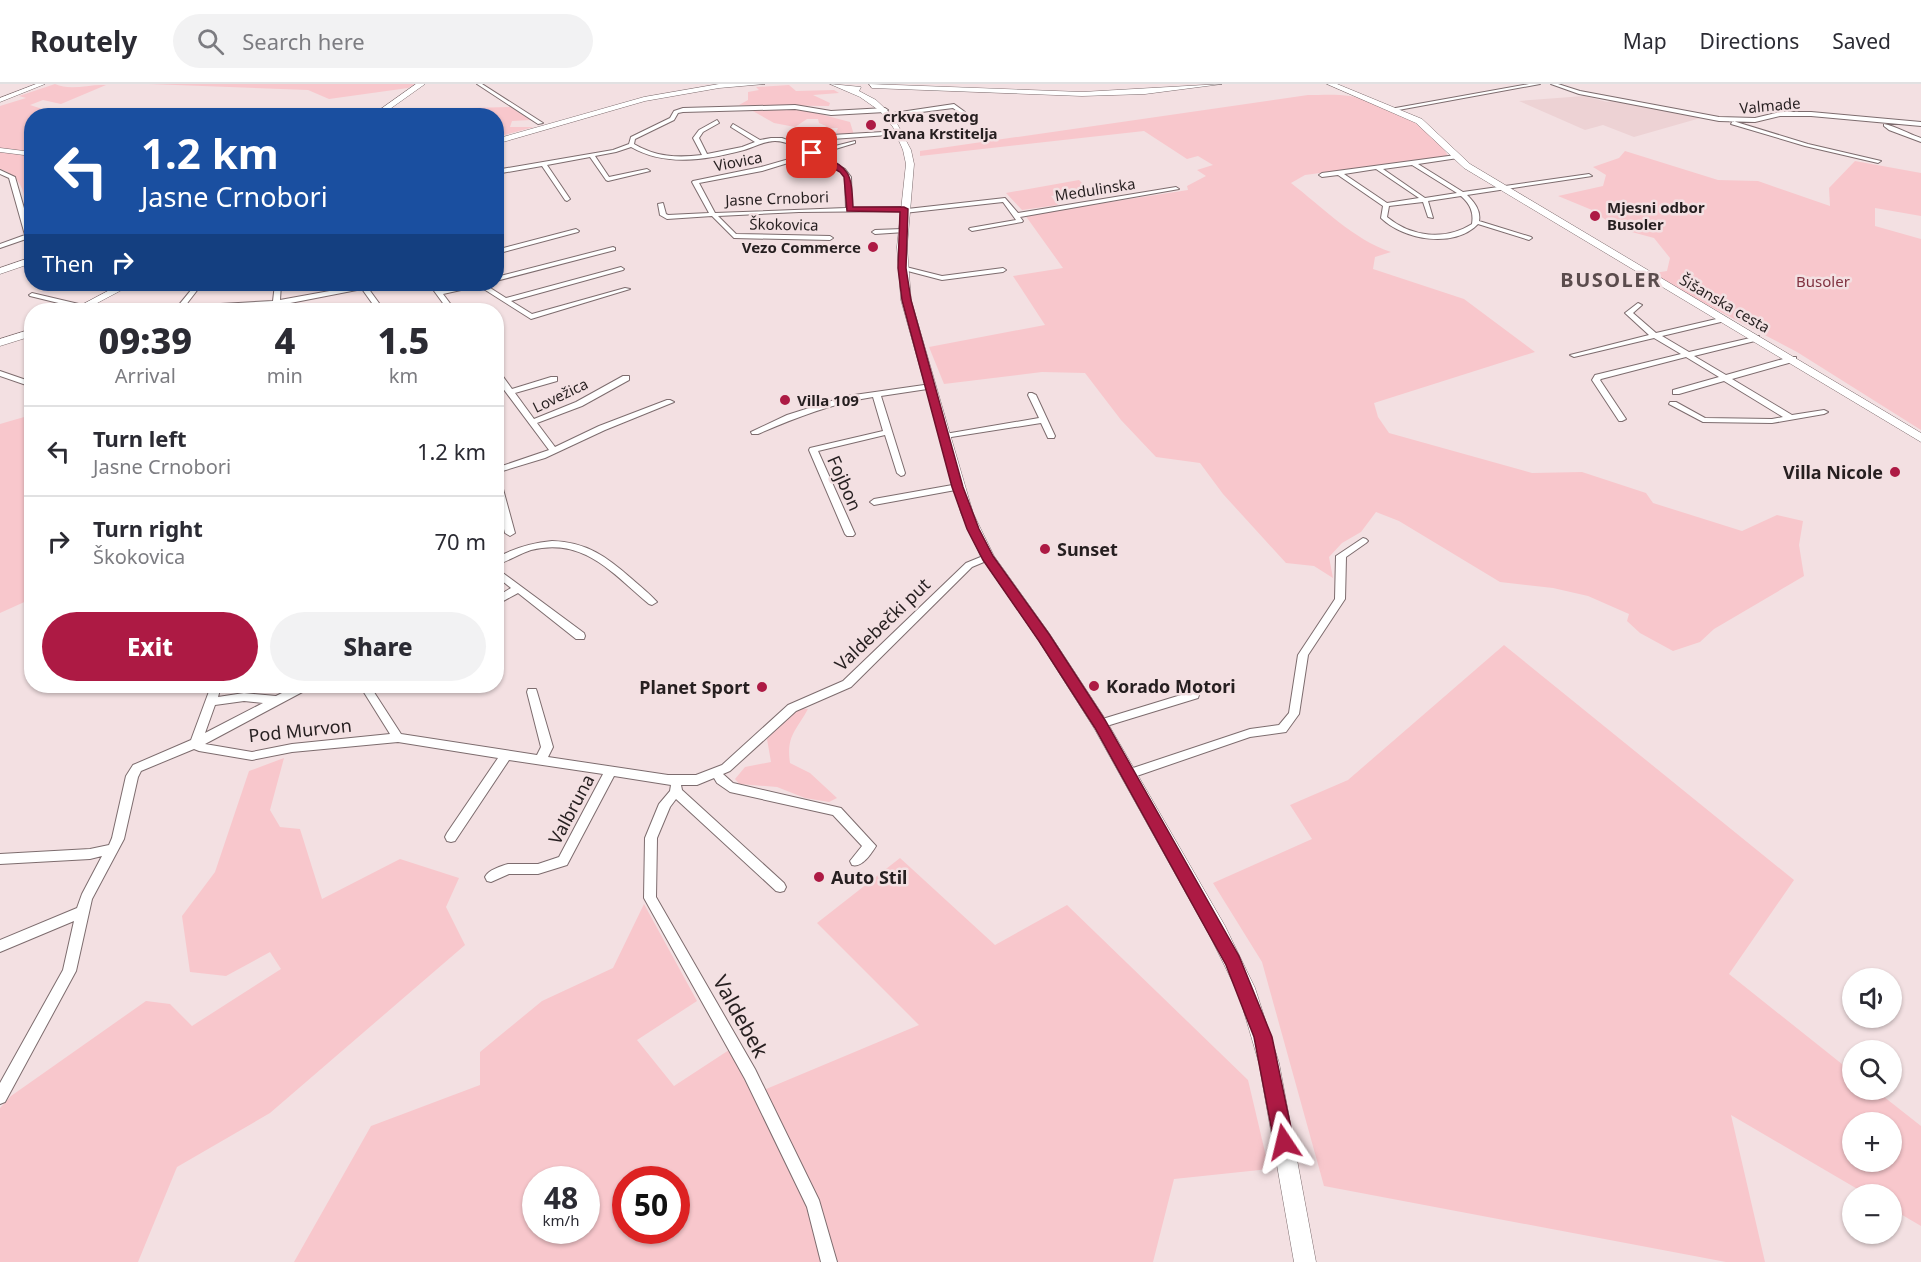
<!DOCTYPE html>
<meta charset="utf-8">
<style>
:root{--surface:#fff;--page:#f2f2f3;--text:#2b2b33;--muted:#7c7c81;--line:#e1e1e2;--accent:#ad1a44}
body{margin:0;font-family:"Noto Sans",sans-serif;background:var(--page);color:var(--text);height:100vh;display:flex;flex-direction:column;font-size:22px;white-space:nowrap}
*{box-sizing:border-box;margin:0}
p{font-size:20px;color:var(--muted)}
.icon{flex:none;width:33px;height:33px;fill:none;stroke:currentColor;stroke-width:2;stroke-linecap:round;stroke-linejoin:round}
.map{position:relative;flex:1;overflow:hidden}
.panel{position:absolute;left:24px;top:219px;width:480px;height:390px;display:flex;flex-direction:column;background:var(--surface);border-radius:24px;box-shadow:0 2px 4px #0004}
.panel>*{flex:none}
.hud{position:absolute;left:24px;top:24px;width:480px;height:183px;border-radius:24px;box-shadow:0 2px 4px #0004;background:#1a4fa0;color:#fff;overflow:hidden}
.fabs{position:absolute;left:1842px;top:884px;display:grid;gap:12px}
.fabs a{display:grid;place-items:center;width:60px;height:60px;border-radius:50%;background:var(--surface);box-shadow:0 2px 4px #0004;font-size:30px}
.speed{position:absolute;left:522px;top:1082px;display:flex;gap:12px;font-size:30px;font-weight:700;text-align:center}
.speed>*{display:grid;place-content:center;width:78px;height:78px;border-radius:50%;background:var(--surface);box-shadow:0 2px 4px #0004;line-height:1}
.speed small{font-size:15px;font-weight:400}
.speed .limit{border:9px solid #d22;background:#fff;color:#111}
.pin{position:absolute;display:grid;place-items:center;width:51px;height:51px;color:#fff;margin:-26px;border-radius:12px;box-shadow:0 3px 9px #0006}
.me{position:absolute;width:66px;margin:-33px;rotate:350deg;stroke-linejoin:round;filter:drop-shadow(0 0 4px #0008)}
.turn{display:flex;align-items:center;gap:21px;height:126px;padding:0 18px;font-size:27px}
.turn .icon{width:78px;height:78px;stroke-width:2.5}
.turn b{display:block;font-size:42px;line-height:51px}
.then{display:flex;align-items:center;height:57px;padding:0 18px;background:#0003;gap:12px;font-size:22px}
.eta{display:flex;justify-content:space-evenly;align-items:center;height:102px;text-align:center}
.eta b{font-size:36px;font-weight:800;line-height:42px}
.cta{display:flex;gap:12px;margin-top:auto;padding:12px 18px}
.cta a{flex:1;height:69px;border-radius:36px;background:var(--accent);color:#fff;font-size:24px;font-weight:800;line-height:69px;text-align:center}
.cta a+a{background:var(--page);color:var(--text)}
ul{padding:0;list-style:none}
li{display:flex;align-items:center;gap:18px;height:90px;padding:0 18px;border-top:2px solid var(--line)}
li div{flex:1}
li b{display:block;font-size:22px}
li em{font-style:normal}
header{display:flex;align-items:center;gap:36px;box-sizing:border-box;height:84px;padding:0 30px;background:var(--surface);border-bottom:2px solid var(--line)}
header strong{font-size:28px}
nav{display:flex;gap:33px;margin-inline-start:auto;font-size:21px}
.search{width:420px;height:54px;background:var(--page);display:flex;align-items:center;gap:15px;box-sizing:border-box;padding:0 21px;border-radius:33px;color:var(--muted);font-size:22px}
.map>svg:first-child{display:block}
.built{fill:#edd2d4}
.green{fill:#f8c7cc;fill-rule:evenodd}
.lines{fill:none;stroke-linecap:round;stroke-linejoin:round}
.minor-casing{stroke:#7d6c6e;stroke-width:2}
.tertiary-casing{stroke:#7d6c6e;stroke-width:1}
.secondary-casing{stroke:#7d6c6e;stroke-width:1}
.minor{fill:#fff;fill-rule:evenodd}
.tertiary{fill:#fff;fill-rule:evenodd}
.secondary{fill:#fff;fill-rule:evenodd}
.route{fill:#ad1a44;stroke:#70112c;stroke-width:1.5}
.poi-dot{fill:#ad1a44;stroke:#f3e0e2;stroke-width:2}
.labels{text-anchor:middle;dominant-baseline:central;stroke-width:5;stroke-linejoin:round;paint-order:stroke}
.far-street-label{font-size:15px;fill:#261f20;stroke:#f3e0e2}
.far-poi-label{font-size:15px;font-weight:bold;fill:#261f20;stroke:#f3e0e2;text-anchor:start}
.far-park-label{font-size:15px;fill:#813341;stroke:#f3e0e2}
.poi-label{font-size:18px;font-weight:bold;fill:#261f20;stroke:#f3e0e2;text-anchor:start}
.street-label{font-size:18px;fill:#261f20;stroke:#f3e0e2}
.far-district-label{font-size:20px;font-weight:bold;letter-spacing:1.5px;fill:#5b4c4d;stroke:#f3e0e2}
.near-street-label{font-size:21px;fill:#261f20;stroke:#f3e0e2}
</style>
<header>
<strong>Routely</strong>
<div class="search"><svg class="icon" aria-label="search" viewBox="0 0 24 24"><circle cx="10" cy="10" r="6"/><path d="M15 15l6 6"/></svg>Search here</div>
<nav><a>Map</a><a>Directions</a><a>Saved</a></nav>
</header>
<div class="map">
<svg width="1921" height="1178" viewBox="0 0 1921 1178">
<rect width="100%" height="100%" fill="#f3e0e2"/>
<path class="built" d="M1584,12l23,6 8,-2 89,17 -70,20 -31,-12 -18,5 -66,-29z"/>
<path class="green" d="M55,0c16,7 33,0 51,1l-45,19 -18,-4 -13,5 31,10 -29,1 -1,121c-9,-26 2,-57 -31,-68v-63l26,-8 -7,-2z
M149,0h267l-8,4 -79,11 -21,-9z
M789,1l7,6 38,-1 5,3 -26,2 17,8 -1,3 -90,-1 9,-5v-8l11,-2 -3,-3z
M1308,11c13,0 29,-1 42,1 34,7 82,28 98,60l-143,19 -14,8c30,23 63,57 100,69l-16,5 -2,12 91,30 71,53 -161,51 4,14 11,16 143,40 50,-1 64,21 7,10 89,28 35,-16 26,6 -4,24 5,31 -90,53 -14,13 -27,9 -33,-18 -13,-12 2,-7 -41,-18 -35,-8 -53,-6 -101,-61 -23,-9 -15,20 -19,11 -13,14 4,21 -19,-12 -28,-3 -63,-69 -23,-31 -44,-6 -35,-37 -36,-47 -43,-1 -98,12 -15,-37 116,-22 -32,-49 50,-8 -38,-53 163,-25 -1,-4 19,-10 -9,-6 16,-5 -15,-9 -11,3 -43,-28 -224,25v-5z
M510,23l21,13 -19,1 -2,6h24l-37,10 -1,-21 -35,-1 7,-7z
M797,24l53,14 4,13 -34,2 -2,-3 18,-2 2,-4h-13l1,-2 -7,-3 -1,-4h-11l-12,8 -21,-4 -23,-13z
M1625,67l93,29 40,1 72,25 -1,-18 26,-27 66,12v43l-46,-8v18l46,13v191l-124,-78 -149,-78 19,-3 3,-13 -16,-20 -37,-10 -25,-18 -34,-14 45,-10 3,-11 -13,-8 26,-9z
M1079,96l10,10 -38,6 7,9 -36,5 -16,-17z
M31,331v184l-31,14v-189z
M1504,561l290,235 -65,94 123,98v17h22l47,37v100l-29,-17v-15h-26l-135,-79 34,147h-39l-402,-76 -62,-224 -49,-79 99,-44 -22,-34 58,-25zM1852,1038h40v39h-40z
M800,624l8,1c-12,22 -22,27 -18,54l20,10 27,25 -8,4 -24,-4 -28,-11 -38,-3 -4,-5 10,-12 26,-5 -4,-23 23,-24z
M284,674l-14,52 10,17 20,2 22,70 78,-40 59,19 -13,29 19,38 -195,168 -93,54 -39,95h-138v-154l11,-12 135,-95 24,3 22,22 89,-57 -11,-17 -44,24 -36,-4 -8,-56 33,-44 34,-101z
M900,774l95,87 72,-40 181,175 21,89 -95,10 -21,83h-859l77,-136 109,-41v-33l62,-51 71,-33 31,-64 53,97 -60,39 37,46 55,-36 23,45 167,-70 -102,-102zM536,1095h50v51h-50zM626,1095h50v51h-50z"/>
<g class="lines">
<defs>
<path id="minor" d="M477,0h5l61,39 -5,1z
M1529,0h11l-147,27 -3,-2z
M1551,0h7l22,7 139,26 36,1 25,-6h31l110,10v4l-110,-10h-31l-25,6 -36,-1 -140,-27z
M954,20l11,8v2h-4l-8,-6 -63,8 -3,-2z
M795,21l36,6 54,-3 3,2 -3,2 -54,3 -36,-6 -112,3 -5,1 -4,7 -39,19 -1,5c22,13 43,14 68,11l-9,-17 6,-8 18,-10 2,3 -16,9 -4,6 8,16 35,-7 13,-5 -24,-15 2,-3 27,16 11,-2h11l33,13 40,-10v2l-36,11 26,15 6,8 1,31 52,-1 3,2 98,-11 13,15 158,-26 3,2 -159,28 3,4 -1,1 -50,9 -3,-2 1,-1 46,-8 -13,-18 -99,11 -3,-2 -102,1 -81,4 18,18 94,2 3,2 -3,2 -96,-2 -22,-22 -45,3 -7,-4 -2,-11 5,-1 3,11 2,1 41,-2 -17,-31 1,-1 68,-14 49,-14c-11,-5 -23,-12 -35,-12 -11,0 -21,6 -31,9 -38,10 -78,17 -113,-3l-15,5 -21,4 14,21 38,-8 3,2 -42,10 -2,-1 -16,-23 -43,8 23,34 -3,2 -2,-1 -23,-34 -46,8v-4l117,-20 16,-6 2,-7 39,-19 4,-7 9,-3zM814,71l27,16 4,6 1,31 -131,5 -16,-30 63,-12z
M1733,37l75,23 73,17 -3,2 -73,-17 -74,-22z
M1884,40c11,2 25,10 37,14v4l-32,-12 -5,-4z
M900,47l3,2 -1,1 -70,5 -3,-2 3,-2z
M1456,71l3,2 -1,1 -40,6 45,28 126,-18 3,2 -125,19c7,7 14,15 12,26l52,16 1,1 -3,2 -51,-16c-24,25 -74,16 -97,-6l2,-12 -45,-31 -16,2 -3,-2 3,-2zM1412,81l45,28 -32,5 -42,-29zM1376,85l43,29 -32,5 -43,-29zM1461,112c9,8 13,16 11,28 -27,17 -61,13 -85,-7l2,-11 34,-4 5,15 5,1 -5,-17z
M0,86l15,7 17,59v13l-3,-2 -3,-8 -26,9v-4l25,-9 -16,-57 -9,-4z
M576,145l3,2 -1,1 -82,22v-4z
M903,145l3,2 -1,1 -30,2 -3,-2 3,-2z
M613,163l2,1v2l-119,31v-4z
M902,182l40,10 61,-8 3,2 -3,2 -61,8 -42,-11v-2z
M621,183l3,2 -1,1 -112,31 21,13 93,-26 5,1 -99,30 -52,-33 -36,8 12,16h-7l-19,-26h6l5,6 32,-6h12l22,14z
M196,200h6l-17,22 88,-5 2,-17h6l-1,16 88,-16h11l-1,1 -10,3 16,22h-7l-15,-21 -82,16 -1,5h-6v-5l-92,5h-33l4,-2 26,-2z
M32,209l51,12 47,3 4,2 -51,-1 -53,-13 -1,-1z
M1638,219l4,2 -9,8 23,20 69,-16v4l-63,15 27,16 70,-16v4l-65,16 32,19 64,-18h6v4l-64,18 60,36 32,-5 4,2 -4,2 -52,9 -69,-1 -34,-18 1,-2h6l29,16 67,1 11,-2 -59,-36 -45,13h-6v-4l46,-13 -33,-20 -85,22 -1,1 26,39 -4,2h-3l-27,-41 3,-5 86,-21 -27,-16 -80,19 -4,-2 79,-20 -24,-22z
M0,287l32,11v5l-32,-11z
M496,287h3l13,18 39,-12h6v4l-42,12 19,26 42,-17 47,-26h6v4l-47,26 -45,17 18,24 44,-21 68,-26h3l4,2 -69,28 -60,28 -49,15v-5l53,-18 -53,-71z
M931,300l4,2 -1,2 -53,8 24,77 -1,2 -3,1 -4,-3 -12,-38 -67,16 37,83 -2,2h-6l-2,-2 -36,-84 1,-2 73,-17 -10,-34c-40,6 -78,21 -115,37h-6l-1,-2 36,-17 60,-19z
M1029,309h3l4,2 19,41 -1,2h-6l-7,-15 -96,15 -4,-2 4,-2 94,-16 -11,-23z
M496,392l4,2 15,55 -5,3 -5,-3 -9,-36z
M958,400l4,3 -1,2 -87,16 -4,-3 4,-3z
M1363,454l3,1 2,2 -2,2 -20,14 -1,42 -37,56 -9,59 -13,18 -36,5 -122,42 -4,-2 -2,-3 2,-3 126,-42 29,-4 10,-12 9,-58 37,-56 1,-43z
M552,457c35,1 55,16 80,38 8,7 18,15 25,23l-5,3 -3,-1c-37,-31 -65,-67 -118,-54 -12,4 -23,11 -35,15v-7c18,-10 36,-15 56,-17z
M988,470l3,1 2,2 -2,2 -19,8 -121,120 -55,24 -66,60 -7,3 10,9 108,25 35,38c-5,8 -14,22 -24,19l-2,-4 12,-15 -29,-31 -103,-23 -13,-9 -3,-5 -17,7h-16l1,5 102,93 2,4 -2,4 -4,1 -4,-1 -100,-92 -6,8 -13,31 -1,59 99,172 64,131 18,62h-16l-14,-55 -62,-128 -101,-181 1,-60 14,-34 11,-13 1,-6 -57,-9 -47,89 -29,9h-29l-18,8 -4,-1 -2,-4c3,-7 16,-11 23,-13h30l21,-7 44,-83 -94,-14 -54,81 -4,1 -4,-1 -2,-4 2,-4 51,-75 -100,-16 -106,10 -40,8 -53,-9 -5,-2 -53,22 -3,6 -14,62 -32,60 -16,72 -71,131 -5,2v-21l63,-113 11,-49 -74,31v-12l77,-32 5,-14 20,-38 -12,3 -90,5v-10l90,-5 19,-4 3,-7 14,-62 7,-11 58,-25 20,-54h10l-3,11 26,-4 32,3 20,-10h13l-1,3 -103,55 47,8 40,-8 98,-10 -30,-48h10l31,48 136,21 4,-8 -14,-55 1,-3h8l1,3 16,55 -5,10 120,18h28l26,-10 66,-60 55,-24 123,-118zM244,617l19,2 -58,30 10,-28z
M496,484l88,65 1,3 -1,3h-8l-58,-46 -22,12v-8l15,-9 -15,-12z
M1194,607l4,1 1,3 -1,3 -98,30 -4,-1 -1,-3 1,-3z"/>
<path id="tertiary" d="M36,0h9l-45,18v-4z"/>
<path id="secondary" d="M416,0h9l-45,32h-9z
M719,0h46l-46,4 -74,13 -149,43v-5l148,-42z
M830,0l31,3 -2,4 17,9 17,16 18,34 3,14 -7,83 4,53 62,213 21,43 55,77 57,87 119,206 30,62 24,75 37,199h-22l-35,-199 -20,-68 -28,-57 -117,-210 -55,-87 -58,-84 -20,-44 -60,-213 -4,-53 9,-83 -3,-14 -10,-23 -13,-16 -20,-14z
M869,0l213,8 140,-8 -77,10 -63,2 -210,-8z
M1327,0h10l85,35 48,45 451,269v9l-457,-274 -48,-45z
M0,64l32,4v4l-32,-4z
M32,173v6l-32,11v-6z
M121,200h12l-49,26h-12z
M32,245v7l-32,10v-7z"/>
</defs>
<use href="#minor" class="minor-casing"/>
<use href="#tertiary" class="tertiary-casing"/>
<use href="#secondary" class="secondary-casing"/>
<use href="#minor" class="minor"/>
<use href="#tertiary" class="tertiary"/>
<use href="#secondary" class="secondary"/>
</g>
<path class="route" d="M810,67h5c34,19 36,16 38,56h51l4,2 -2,59 5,32 52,187 16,42 14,27 56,78 56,86 134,236 33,81 22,105 -3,7 -7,3 -7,-3 -3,-7 -20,-105 -28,-72 -131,-237 -56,-87 -56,-81 -16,-31 -15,-42 -50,-187 -4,-32 2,-56 -53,-1 -3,-34 -4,-5 -30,-17z"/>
<g class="poi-dot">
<circle cx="871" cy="41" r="6"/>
<circle cx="1595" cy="132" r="6"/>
<circle cx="873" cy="163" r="6"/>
<circle cx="785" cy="316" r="6"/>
<circle cx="1895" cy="388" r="6"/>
<circle cx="1045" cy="465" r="6"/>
<circle cx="1094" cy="602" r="6"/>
<circle cx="762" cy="603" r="6"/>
<circle cx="819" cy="793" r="6"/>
</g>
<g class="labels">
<g class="far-street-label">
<text transform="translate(1770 21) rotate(-5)">Valmade</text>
<text transform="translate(738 77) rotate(-11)">Viovica</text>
<text transform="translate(1095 105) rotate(-9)">Medulinska</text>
<text transform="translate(777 114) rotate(-2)">Jasne Crnobori</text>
<text transform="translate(784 140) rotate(1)">Škokovica</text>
<text transform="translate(1725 219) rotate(30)">Šišanska cesta</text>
<text transform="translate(560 311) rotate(-26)">Lovežica</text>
</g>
<g class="far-poi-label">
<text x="883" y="32">crkva svetog<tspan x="883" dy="17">Ivana Krstitelja</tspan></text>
<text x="1607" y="123">Mjesni odbor<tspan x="1607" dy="17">Busoler</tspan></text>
<text x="861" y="163" text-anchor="end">Vezo Commerce</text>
<text x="797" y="316">Villa 109</text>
</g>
<g class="far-park-label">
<text x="1823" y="197">Busoler</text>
</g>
<g class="poi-label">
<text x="1883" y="388" text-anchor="end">Villa Nicole</text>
<text x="1057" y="465">Sunset</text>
<text x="1106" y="602">Korado Motori</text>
<text x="750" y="603" text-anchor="end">Planet Sport</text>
<text x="831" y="793">Auto Stil</text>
</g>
<g class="street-label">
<text transform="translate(845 399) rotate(66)">Fojbon</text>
<text transform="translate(882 540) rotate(-44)">Valdebečki put</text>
<text transform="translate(300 646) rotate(-6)">Pod Murvon</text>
<text transform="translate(571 725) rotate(-62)">Valbruna</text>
</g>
<g class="far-district-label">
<text x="1611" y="195">BUSOLER</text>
</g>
<g class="near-street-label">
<text transform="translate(741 932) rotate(61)">Valdebek</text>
</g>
</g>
</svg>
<div class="fabs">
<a><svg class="icon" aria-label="sound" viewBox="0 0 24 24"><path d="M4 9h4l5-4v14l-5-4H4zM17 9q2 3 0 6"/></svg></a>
<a><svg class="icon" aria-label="search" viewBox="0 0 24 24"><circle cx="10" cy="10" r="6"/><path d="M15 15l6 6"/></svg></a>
<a>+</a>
<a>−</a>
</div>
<div class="speed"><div>48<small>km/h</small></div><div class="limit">50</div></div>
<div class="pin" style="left:812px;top:69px;background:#d93025"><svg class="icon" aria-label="arrive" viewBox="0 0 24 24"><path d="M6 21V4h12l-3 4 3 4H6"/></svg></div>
<svg class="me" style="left:1284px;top:1058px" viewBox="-20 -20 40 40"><path d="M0-17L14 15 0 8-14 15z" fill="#ad1a44" stroke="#fff" stroke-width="4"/></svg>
<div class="hud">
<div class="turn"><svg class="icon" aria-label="left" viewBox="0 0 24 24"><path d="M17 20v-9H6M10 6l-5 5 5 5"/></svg><div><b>1.2 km</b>Jasne Crnobori</div></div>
<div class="then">Then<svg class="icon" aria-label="right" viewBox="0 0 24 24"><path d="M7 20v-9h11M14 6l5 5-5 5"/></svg></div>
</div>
<section class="panel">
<div class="eta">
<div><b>09:39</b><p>Arrival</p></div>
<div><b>4</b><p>min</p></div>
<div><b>1.5</b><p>km</p></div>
</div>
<ul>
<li><svg class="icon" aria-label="left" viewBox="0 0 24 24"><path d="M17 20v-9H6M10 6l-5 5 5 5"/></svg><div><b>Turn left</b><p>Jasne Crnobori</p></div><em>1.2 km</em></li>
<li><svg class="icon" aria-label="right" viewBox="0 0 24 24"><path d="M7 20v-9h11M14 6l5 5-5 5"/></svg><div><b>Turn right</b><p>Škokovica</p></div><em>70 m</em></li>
</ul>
<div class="cta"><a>Exit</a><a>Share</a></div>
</section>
</div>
